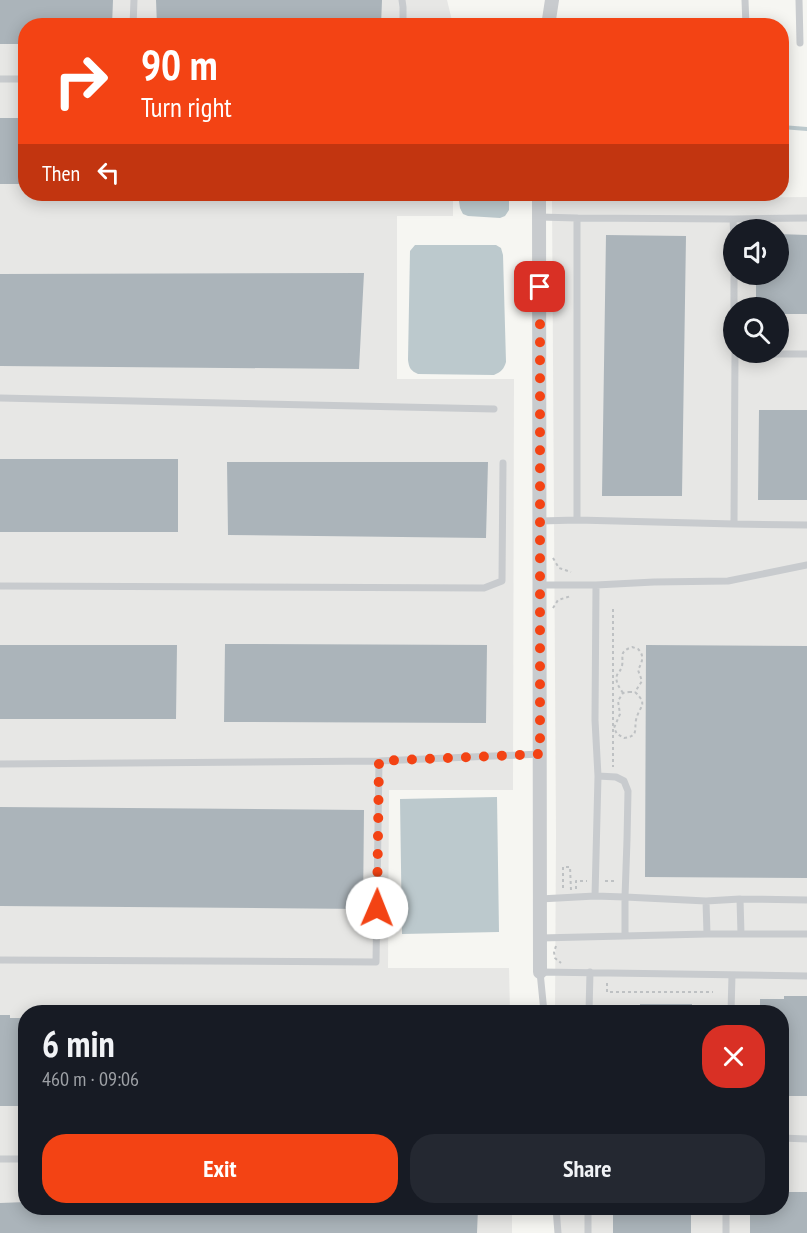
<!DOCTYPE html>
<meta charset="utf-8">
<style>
:root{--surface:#171b24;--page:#242831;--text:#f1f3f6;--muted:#9ea1a6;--accent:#f34314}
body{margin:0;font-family:"PT Sans Narrow",sans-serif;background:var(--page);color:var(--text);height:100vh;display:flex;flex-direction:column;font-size:22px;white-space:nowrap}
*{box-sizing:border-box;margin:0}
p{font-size:20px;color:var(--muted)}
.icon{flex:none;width:33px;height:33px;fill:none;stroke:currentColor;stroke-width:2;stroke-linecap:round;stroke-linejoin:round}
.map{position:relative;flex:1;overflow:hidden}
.drawer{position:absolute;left:18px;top:1005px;width:771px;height:210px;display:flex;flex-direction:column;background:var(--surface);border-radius:24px;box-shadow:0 3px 15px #0003}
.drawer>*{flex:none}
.banner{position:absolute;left:18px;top:18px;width:771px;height:183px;border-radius:24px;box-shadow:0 3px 15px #0003;background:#f34314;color:#fff;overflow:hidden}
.tools{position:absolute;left:723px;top:219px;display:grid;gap:12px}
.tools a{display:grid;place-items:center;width:66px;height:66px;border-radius:50%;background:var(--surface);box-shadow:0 3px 15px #0003;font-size:30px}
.pin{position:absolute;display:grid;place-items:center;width:51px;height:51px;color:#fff;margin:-26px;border-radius:12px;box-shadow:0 3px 9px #0006}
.me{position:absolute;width:66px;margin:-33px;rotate:1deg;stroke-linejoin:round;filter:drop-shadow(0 0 4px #0008)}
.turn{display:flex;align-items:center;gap:21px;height:126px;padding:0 24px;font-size:27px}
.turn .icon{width:78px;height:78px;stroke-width:2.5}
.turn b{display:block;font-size:42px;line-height:51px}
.then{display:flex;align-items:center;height:57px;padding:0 24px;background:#0003;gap:12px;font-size:22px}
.round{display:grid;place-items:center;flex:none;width:63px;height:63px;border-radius:24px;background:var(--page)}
.overview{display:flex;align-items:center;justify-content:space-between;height:102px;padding:0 24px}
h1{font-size:36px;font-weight:600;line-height:45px}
.primary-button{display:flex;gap:12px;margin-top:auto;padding:12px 24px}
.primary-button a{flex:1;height:69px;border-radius:24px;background:var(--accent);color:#fff;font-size:24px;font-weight:600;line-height:69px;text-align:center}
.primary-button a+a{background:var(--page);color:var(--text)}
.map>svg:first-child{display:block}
.built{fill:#e7e7e5;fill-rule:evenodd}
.water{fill:#bcc9cd}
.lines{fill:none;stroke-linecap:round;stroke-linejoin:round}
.stream{stroke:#bcc9cd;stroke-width:4}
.building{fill:#abb4ba}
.path{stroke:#bec1c3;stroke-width:2;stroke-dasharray:3 3;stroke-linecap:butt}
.service{stroke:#c8cbce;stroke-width:7}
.minor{stroke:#c8cbce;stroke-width:14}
.route{stroke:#f34314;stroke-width:10;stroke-dasharray:0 18}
</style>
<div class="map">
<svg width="807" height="1233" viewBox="0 0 807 1233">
<rect width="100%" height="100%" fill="#f6f6f2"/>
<path class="built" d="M0,0h447l6,25 -427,1v168h427v22h-56v163h117l-1,411h-124l-1,178h121l1,44h-484v196h486v25h-512z
M807,197v1036h-252v-25h227v-196h-227l1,-179 -4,-633zM734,230h44v44h-44zM734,308h44v44h-44z"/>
<path class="water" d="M458,194h51v16l-4,6 -5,2 -32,-2 -5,-2 -3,-6z
M415,245h81l5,3 2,7 3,107c-2,7 -5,10 -12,13l-76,-1c-7,-3 -9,-6 -10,-14l2,-109z
M497,797l2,135 -97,2 -2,-135z"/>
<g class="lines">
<path class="stream" d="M782,127l25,2"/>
</g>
<path class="building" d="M0,0h113l-1,26h-86v18h-26z
M156,0h226l-1,26h-224z
M0,118h26v66h-26z
M778,234l29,1v79h-29v-6h-22v-34h22z
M606,235l80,1 -4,260h-80z
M364,273l-5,96 -359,-3v-92z
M759,410h48v90h-49z
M0,459h178v73h-178z
M227,462h261l-2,76 -258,-3z
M225,644l262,1 -1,78 -262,-1z
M0,645h177l-1,74h-176z
M646,645l161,1v232l-162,-1z
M0,807l364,3 -1,99 -363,-3z
M784,996h23v100h-25v-84h-22v-13h24z
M640,1004h52v8h-52z
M0,1015h10v3h16v88h-26z
M782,1192h25v41h-57v-25h32z
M26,1202v6h452l-1,25h-477v-30z
M613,1208h78v25h-78z"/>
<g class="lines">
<path class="path" d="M553,558l6,10 12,4
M553,608l5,-8 13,-4
M613,609v158
M629,692h6c14,13 4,14 1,28 -2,10 3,16 -12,18l-7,-4 -3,-6 6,-14 -2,-13 5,-8z
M623,693c-4,-6 -8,-11 -6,-18 2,-3 4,-5 5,-9 2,-10 -4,-14 10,-19l6,2c7,7 4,13 0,21l4,11 -7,11
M605,881h12
M563,888v-21h7l1,23
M576,889v-8h11
M556,946l-2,6 1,6 6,5
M607,983v9h106"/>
<path class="service" d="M402,0l1,7v19
M745,0l1,26
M799,0l1,43
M133,26l1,-26
M0,79h26
M539,217l38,1v302l-37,1
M577,218l156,1 1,21
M733,219l74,-1
M734,274v34
M735,354h72
M0,398l494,11
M577,520l157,4 1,-172
M734,524l73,1
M540,585h56l58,-3 74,-1 79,-16
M596,585l-1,135 3,56 -3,120 30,1 2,-57 1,-49 -4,-10 -8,-4 -18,-1
M0,586l484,2 18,-7 1,-118
M0,764l379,-3 161,-7
M540,899l55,-3
M740,899l67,1
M706,901l34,-2 1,35h-34
M741,934h66
M540,938l167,-4 -1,-33 -81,-4v39
M0,960l376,2 3,-201
M544,1012l-4,-40 267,4
M589,1012l1,-40
M731,1012l1,-37
M782,1138l25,1
M0,1159h26
M556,1208l2,25
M588,1233v-25
M726,1233v-25"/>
<path class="minor" d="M548,26l4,-26
M539,194l1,778"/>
</g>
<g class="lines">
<path class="route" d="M377,908l2,-147 161,-7v-467"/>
</g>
</svg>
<div class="tools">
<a><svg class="icon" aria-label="sound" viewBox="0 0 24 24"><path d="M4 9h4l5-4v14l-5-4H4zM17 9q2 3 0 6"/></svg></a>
<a><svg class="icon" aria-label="search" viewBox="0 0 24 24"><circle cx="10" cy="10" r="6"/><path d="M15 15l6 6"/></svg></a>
</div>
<div class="pin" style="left:540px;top:287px;background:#d93025"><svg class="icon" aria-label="arrive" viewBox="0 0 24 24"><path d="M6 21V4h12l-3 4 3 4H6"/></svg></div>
<svg class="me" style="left:377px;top:908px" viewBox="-20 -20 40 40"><circle r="19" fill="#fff"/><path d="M0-13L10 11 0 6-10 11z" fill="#f34314"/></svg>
<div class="banner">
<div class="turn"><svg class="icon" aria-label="right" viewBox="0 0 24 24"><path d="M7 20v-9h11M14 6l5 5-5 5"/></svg><div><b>90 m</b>Turn right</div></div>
<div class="then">Then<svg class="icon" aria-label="left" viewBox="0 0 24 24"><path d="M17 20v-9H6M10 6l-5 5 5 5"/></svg></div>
</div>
<section class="drawer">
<div class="overview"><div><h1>6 min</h1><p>460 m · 09:06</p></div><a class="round" style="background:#d93025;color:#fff"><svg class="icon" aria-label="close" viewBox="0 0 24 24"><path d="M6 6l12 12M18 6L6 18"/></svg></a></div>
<div class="primary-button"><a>Exit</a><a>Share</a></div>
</section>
</div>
